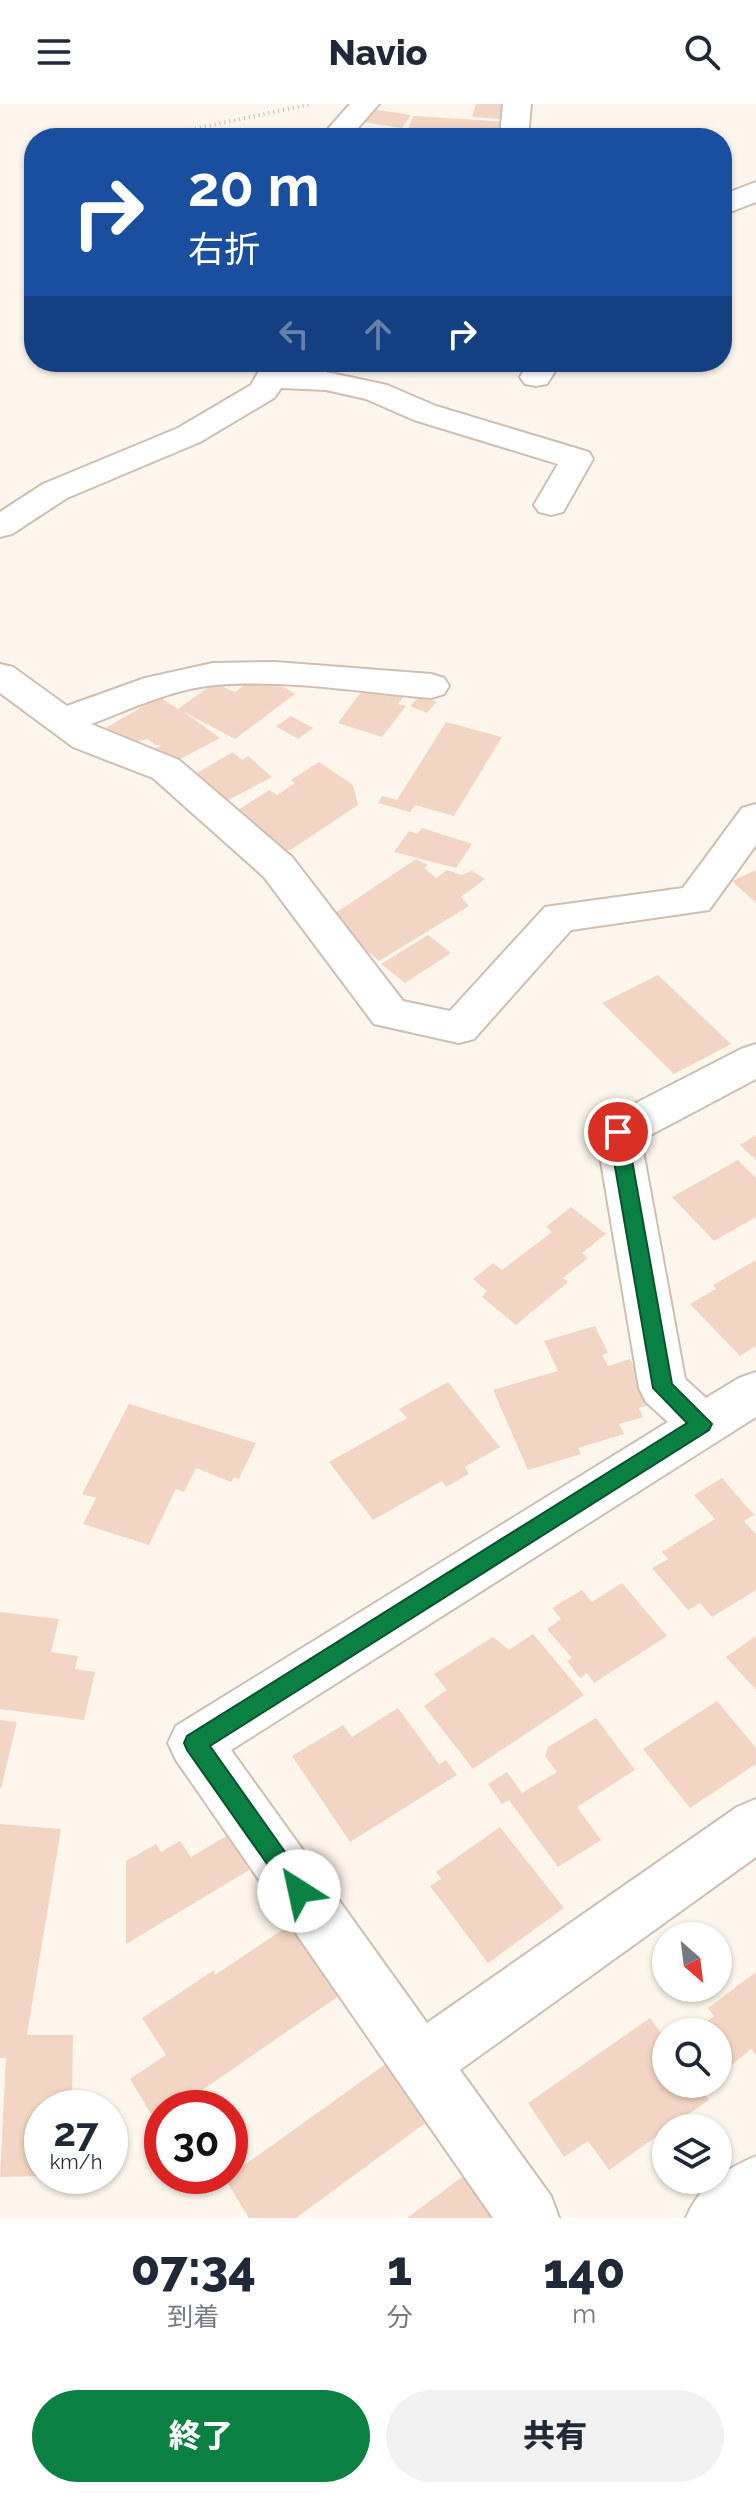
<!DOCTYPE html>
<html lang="ja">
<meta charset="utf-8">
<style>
:root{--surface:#fff;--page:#f2f2f3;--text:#1f2937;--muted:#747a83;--accent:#0b8043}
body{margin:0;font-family:Raleway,"Noto Sans JP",sans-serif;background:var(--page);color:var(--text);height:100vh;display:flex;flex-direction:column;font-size:30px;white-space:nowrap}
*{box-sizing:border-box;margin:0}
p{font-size:26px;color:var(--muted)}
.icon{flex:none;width:44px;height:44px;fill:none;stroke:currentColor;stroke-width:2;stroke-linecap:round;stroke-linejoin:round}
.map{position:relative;height:2114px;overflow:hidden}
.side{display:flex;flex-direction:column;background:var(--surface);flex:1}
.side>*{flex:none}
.banner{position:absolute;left:24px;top:24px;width:708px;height:244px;border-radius:32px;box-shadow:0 2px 6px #0004;background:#1a4fa0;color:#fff;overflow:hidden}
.needle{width:52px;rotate:152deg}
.fabs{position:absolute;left:652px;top:1818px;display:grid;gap:16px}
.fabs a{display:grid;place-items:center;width:80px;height:80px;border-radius:50%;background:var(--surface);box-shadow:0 2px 6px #0004;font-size:40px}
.speed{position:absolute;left:24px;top:1986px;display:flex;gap:16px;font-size:40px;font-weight:700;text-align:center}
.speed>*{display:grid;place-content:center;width:104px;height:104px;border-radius:50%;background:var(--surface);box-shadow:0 2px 6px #0004;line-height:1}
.speed small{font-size:20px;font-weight:400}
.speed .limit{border:12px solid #d22;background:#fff;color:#111}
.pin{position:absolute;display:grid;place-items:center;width:68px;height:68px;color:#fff;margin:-34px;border:4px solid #fff;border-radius:50%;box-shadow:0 2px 8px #0007}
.me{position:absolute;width:88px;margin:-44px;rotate:325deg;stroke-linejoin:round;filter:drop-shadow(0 0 6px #0008)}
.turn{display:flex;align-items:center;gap:28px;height:168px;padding:0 32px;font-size:36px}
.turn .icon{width:104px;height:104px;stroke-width:2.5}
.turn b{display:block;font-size:56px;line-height:68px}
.lanes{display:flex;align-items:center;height:76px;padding:0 32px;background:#0003;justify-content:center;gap:40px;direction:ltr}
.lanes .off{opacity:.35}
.eta{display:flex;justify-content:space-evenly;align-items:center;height:136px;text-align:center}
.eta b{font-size:48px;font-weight:800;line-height:56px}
.button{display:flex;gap:16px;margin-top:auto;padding:16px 32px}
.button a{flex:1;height:92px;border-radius:48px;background:var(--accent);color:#fff;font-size:32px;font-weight:800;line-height:92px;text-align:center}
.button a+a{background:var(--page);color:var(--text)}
header{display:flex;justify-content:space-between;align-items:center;height:104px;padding:0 32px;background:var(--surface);font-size:36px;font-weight:800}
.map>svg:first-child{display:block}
.building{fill:#f3d5c3}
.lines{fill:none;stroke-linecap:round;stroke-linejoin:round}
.street-casing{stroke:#d1beb0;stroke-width:4}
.secondary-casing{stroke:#d6c0b0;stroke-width:4}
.path{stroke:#d9b8a5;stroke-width:4;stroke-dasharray:1 4;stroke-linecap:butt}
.street{fill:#fff;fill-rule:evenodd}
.secondary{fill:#fff;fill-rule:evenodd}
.route{fill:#0b8043;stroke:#07532c;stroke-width:2}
</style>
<header><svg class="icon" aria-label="menu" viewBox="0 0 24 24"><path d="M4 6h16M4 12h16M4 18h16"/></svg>Navio<svg class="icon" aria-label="search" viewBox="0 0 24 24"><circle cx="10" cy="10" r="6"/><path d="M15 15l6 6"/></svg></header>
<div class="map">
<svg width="756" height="2114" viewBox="0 0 756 2114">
<rect width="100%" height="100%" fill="#fdf6ec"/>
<path class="building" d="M476,0h26l-2,15 -28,-2z
M371,5l40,6 -9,13 -40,-6z
M413,12l97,6 -4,16h-101z
M265,572l30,18 -60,45 -51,-27 36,26 -49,26 -19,-14 9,-5h-6l-7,-6 -22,5 -22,-15 55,-32 19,12 36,-26 21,9 19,-14z
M364,584l41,7 -7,9 8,2 -24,31 -44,-14z
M420,592l17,6 -10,11 -17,-7z
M291,612l22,12 -15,11 -22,-13z
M446,618l56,15 -48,79 -39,-11 -5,7 -32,-9 4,-7 15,4z
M233,648l9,8 6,-4 24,21 -51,27 -31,-27z
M319,658l34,23 5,20 -66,44 -12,5 -53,-37 42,-27 8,5 18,-12 -4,-3z
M422,724l50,16 -16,24 -62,-16 15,-21 8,3z
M416,755l12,6 -4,3 12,10 11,-8 15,5 10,-4 13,8 -24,18 8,9 -90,55 -51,-43z
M756,766v33l-24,-22z
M428,831l23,18 -46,30 -24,-19z
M658,871l73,69 -57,30 -72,-71z
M756,1031v25l-16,-15z
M738,1056l18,18v39l-42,24 -42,-44z
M571,1103l35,27 -24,19 6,5 -25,20 5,4 -52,43 -34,-28 5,-6 -14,-12 20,-16 9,7 50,-38 -6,-5z
M756,1156v86l-16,10 -50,-52 26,-15 -3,-4z
M595,1222l13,27 -6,2 6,11 22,-7 22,45 -13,4 4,9 -24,7 5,10 -46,14 3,6 -53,16 -35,-80 65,-19 -14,-30z
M448,1278l52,65 -35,20 4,7 -23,13 -4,-6 -69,39 -44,-58 78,-44 -8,-9z
M129,1300l127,39 -17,36 -5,-2 -3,5 -35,-14 -12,24 -8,-3 -27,56 -66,-21 13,-26 -14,-4z
M722,1374l32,37 -10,6 12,13v56l-44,27 -12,-14 -12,7 -36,-42 16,-9 -6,-7 53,-33 -21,-24z
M622,1479l45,53 -73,47 -7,-10 -7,5 -13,-17 5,-3 -25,-29 14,-10 -9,-11 30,-18 10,12z
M0,1508l59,7 -8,33 27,4 -3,13 20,3 -11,48 -84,-11z
M533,1530l51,61 -111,74 -49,-63 23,-16 -13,-16 59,-37 16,13z
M756,1532v54l-30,-33z
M717,1597l39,47v16l-66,44 -47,-59z
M398,1604l41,56 7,-4 11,15 -107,67 -58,-86 51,-31 9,12z
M596,1614l39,52 -58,37 24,33 -43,27 -49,-67 -7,4 -14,-20 19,-12 15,21 35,-21 -12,-16 3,-9z
M0,1616l17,2 -16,66h-1z
M0,1720l61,5 -34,206h46l-1,73h-30v68l-42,1 6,-119h-6z
M500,1723l64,81 -76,55 -58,-77 11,-7 -5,-7z
M228,1731l21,35 -123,74v-83l30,-17 5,8 19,-11 11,16z
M291,1820l55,67 -170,117h-14v10l-6,4 -26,-43 36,-24 -24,-37 72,-48 1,5z
M756,1868v83l-5,-6 -29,24 -4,-5v-36h-24l20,-16 -6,-8z
M650,1914l16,22v44h32l11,16 -100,70 -21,-29 -24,16 -36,-54z
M387,1959l41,58 -132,97h-47l-24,-39z
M474,2064l34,50h-101z"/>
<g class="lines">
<defs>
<path id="street" d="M350,0h29l-30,34h-29z
M503,0h28l-3,34h-28z
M756,78v20l-34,13v-20z
M264,258h32l-5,8 35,2 61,13 49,21 153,46 4,7 -30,53 -12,3 -12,-3 -5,-7 24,-41 -144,-44 -48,-21 -40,-9 -45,-2 -7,10 -74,44 -133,56 -55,36 -12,3v-25l43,-28 135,-56 73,-43z
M529,258h32l-14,22 -11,2 -11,-2 -5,-7z
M275,558l156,12 13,4 5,8 -5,8 -13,4c-71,-6 -145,-19 -216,-13 -43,4 -84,24 -124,39l88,36 113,97 111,144 47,10 95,-104 138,-19 59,-80 14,-4v41l-47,65 -138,20 -97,109 -15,4 -85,-19 -110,-147 -111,-99 -80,-31 -73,-54v-29l13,3 54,39 78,-28 68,-15z
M756,940v35l-115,61 44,239 21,19 33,-20 17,-6v45l-525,333 196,273 310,-216 19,-8v58l-296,213 91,126 8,22h-66l-317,-458 -8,-17 8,-17 492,-304 -22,-20 -7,-14 -43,-256 7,-12 138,-71z"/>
<path id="secondary" d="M756,2052v62h-70c12,-31 39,-49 70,-62z"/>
</defs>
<use href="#street" class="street-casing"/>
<use href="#secondary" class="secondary-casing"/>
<path class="path" d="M151,34l160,-34"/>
<use href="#street" class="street"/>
<use href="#secondary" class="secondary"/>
</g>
<path class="route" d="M618,1021l9,7 45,252 40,40 -3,6 -499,316 97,137 3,8 -3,7 -8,4 -8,-4 -104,-148 -3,-7 3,-7 500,-313 -34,-35 -44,-256z"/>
</svg>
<div class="fabs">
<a><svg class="needle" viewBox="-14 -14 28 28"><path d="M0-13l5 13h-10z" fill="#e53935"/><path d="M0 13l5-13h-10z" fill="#747a83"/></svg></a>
<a><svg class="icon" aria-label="search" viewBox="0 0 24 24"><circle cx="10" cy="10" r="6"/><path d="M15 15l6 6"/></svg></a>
<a><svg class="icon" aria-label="layers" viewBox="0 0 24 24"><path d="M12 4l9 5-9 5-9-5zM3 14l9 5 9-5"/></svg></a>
</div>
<div class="speed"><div>27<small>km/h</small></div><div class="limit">30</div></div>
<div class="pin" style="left:618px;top:1028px;background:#d93025"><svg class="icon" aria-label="arrive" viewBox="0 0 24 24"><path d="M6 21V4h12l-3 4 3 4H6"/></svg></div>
<svg class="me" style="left:299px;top:1787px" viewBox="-20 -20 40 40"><circle r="19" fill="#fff"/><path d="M0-13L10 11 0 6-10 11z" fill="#0b8043"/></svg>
<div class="banner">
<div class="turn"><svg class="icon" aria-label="right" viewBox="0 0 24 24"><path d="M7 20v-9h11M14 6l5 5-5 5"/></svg><div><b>20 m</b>右折</div></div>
<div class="lanes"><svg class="icon off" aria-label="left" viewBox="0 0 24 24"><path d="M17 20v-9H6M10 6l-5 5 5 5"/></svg><svg class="icon off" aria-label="ahead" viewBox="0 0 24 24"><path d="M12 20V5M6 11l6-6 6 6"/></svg><svg class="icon" aria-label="right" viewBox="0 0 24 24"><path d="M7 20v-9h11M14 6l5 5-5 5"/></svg></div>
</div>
</div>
<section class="side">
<div class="eta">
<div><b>07:34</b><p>到着</p></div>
<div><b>1</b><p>分</p></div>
<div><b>140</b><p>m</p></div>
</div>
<div class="button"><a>終了</a><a>共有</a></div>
</section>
